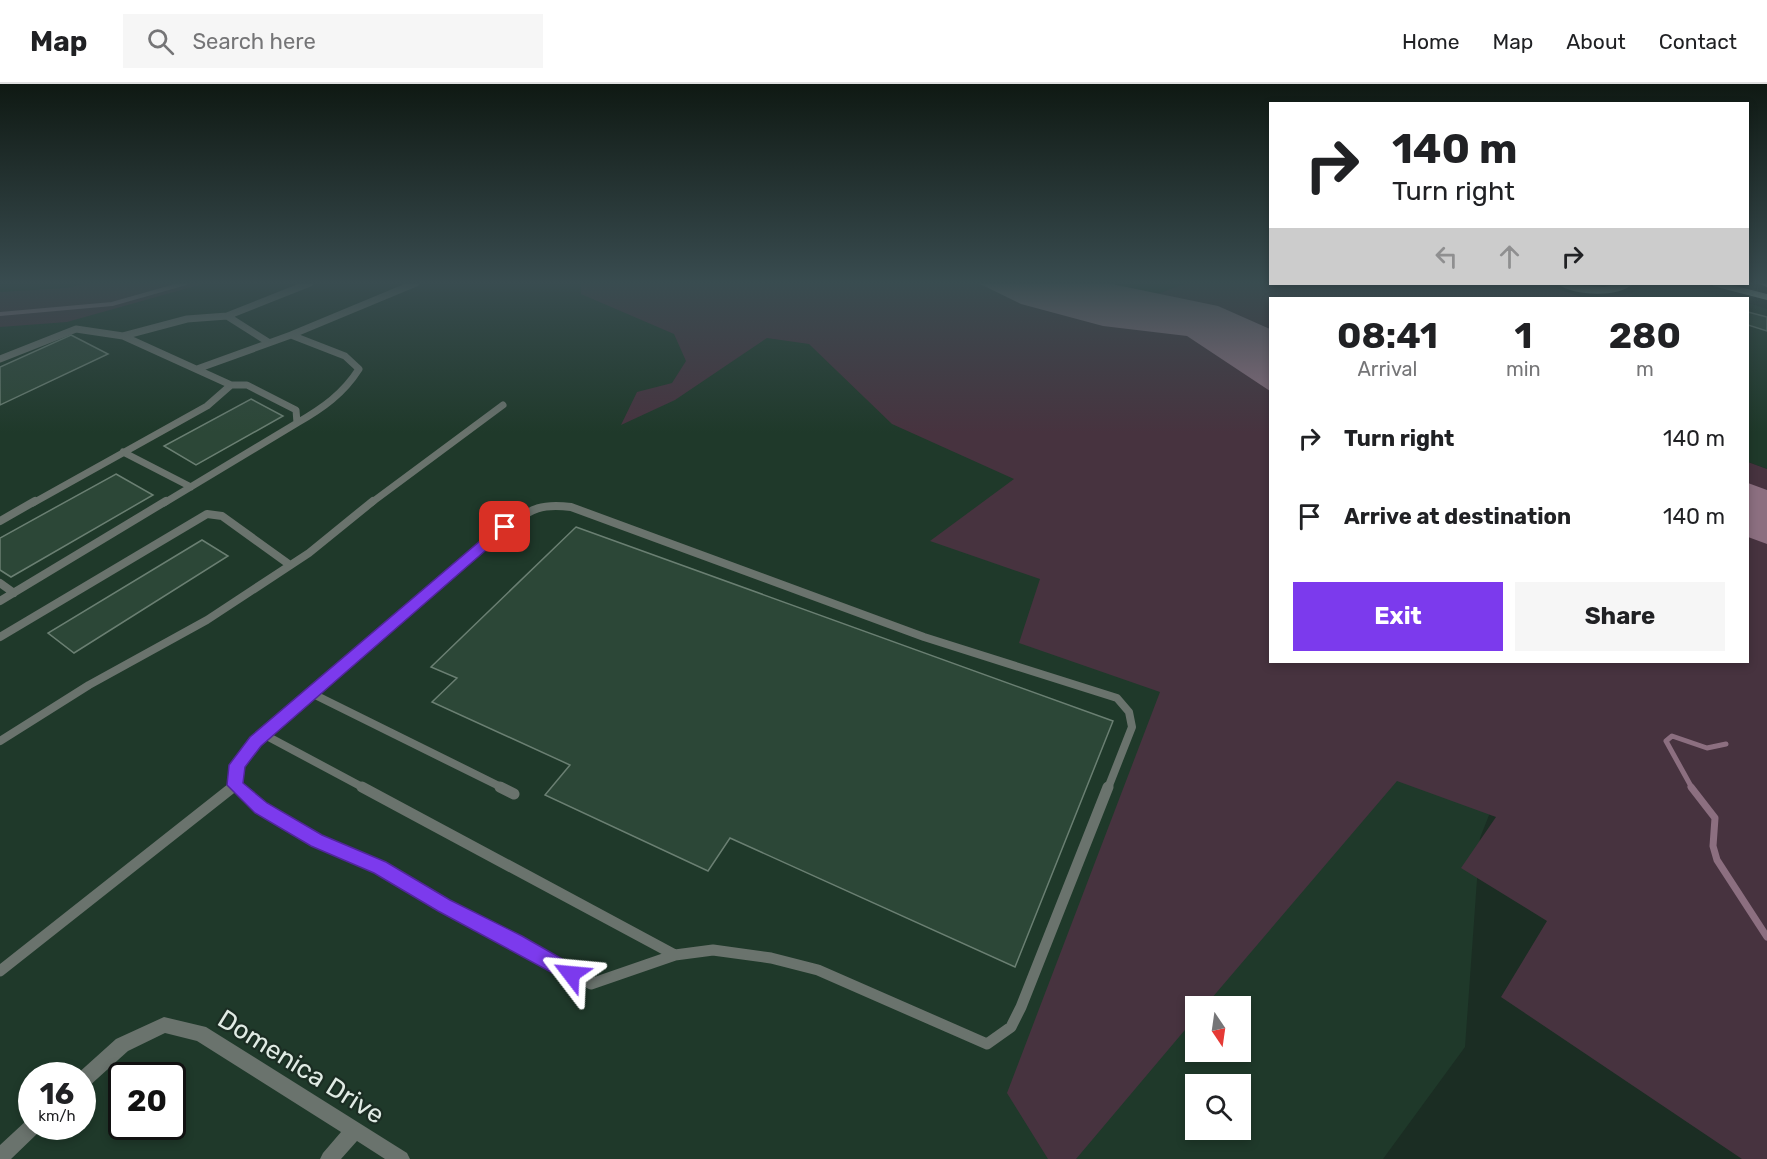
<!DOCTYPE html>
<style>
:root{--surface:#fff;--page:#f6f6f6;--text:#202124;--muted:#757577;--line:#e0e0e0;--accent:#7c3aed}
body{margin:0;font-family:Rubik,sans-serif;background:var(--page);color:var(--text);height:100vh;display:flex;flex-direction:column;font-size:22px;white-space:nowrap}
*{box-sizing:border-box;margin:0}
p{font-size:20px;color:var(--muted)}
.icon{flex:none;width:33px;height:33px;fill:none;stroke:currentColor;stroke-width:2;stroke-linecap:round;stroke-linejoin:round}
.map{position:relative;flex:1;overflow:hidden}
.drawer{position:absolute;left:1269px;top:213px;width:480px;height:366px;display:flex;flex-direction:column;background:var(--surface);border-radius:0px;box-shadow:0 3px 9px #0003}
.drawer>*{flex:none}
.top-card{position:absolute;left:1269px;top:18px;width:480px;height:183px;border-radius:0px;box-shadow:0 3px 9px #0003;background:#fff;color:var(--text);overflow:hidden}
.needle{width:39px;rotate:167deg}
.controls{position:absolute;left:1185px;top:912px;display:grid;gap:12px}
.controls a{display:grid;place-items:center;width:66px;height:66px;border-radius:0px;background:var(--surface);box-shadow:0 3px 9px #0003;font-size:30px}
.speed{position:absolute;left:18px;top:978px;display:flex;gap:12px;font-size:30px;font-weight:700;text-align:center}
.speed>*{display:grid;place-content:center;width:78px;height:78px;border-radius:50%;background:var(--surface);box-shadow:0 3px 9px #0003;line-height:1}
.speed small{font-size:15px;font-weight:400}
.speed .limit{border:3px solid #111;border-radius:9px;background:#fff;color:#111}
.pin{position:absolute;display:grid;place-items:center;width:51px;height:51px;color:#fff;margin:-26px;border-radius:12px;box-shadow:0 3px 9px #0006}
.me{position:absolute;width:66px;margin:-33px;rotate:299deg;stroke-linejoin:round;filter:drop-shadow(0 0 4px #0008)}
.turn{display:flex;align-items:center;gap:21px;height:126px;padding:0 24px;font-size:27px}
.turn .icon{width:78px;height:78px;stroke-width:2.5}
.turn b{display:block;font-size:42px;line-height:51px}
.lanes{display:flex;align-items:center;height:57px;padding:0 24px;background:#0003;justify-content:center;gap:30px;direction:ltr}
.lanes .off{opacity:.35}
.eta{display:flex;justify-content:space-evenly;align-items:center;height:102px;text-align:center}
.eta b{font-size:36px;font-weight:700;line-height:42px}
.button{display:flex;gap:12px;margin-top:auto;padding:12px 24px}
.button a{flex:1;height:69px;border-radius:0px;background:var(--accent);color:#fff;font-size:24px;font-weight:700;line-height:69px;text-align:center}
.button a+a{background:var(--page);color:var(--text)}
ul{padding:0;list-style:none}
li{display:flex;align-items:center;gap:18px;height:78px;padding:0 24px}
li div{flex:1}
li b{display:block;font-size:22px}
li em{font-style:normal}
header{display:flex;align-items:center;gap:36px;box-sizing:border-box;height:84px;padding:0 30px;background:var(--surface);border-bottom:2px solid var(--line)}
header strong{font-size:28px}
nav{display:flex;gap:33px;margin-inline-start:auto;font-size:21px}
.search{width:420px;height:54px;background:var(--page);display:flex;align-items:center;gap:15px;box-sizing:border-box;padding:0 21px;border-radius:0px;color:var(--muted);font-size:22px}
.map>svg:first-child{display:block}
.built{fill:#1f392a;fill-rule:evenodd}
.green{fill:#47333f}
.water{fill:#8c6f80}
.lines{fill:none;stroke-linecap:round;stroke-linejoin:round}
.stream-far2{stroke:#8c6f80;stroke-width:4}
.stream-far1{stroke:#8c6f80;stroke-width:5}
.stream{stroke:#8c6f80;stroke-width:7}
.building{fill:#2c4737;stroke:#6a7f72;stroke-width:1.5}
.service-far2{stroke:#6a736d;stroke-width:7}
.service-far1{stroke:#6a736d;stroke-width:8}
.service{stroke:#6a736d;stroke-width:11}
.minor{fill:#6a736d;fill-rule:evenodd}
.trunk{fill:#b8cdc0;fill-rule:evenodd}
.route{fill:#7c3aed;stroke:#51269a;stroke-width:1.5}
.labels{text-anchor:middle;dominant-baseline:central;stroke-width:4.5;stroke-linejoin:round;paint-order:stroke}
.near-street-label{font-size:26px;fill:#e0ebe4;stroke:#1b2d23}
</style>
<header>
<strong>Map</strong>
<div class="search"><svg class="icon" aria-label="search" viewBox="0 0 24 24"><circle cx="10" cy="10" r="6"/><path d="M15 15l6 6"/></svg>Search here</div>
<nav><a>Home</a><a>Map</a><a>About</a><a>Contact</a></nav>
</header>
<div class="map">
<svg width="1767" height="1075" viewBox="0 0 1767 1075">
<rect width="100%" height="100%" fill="#1b2d23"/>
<path class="built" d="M0,199h780l490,379 256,59 -46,117 -15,209 -82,112h-1383zM1196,922h44v46h-44zM32,992h50v50h-50zM122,992h50v50h-50zM1196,1000h44v46h-44z
M1088,199h99l-33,12z
M1645,200h27l58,14h-104z
M1748,219l19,6v160l-19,-7z"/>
<path class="green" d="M88,199h118l-139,39 -67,5v-35l67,-4z
M581,199h507l66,12 33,-12 357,1 40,14 50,-4 -8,4h-356v364h478v-200l19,7v690h-25l-241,-162 46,-76 -86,-53 35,-51 -99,-36 -192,225h-9l-1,12 -119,141h-28l-41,-66 153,-401 -141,-49 21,-64 -110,-38 84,-62 -122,-55 -83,-80 -42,-6 -92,62 -54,25 16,-33 35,-9 14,-22 -12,-27 -93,-40z"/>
<path class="water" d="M978,199h129l111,23 52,23v62l-83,-55 -84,-10 -82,-22z
M1748,399l19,7v54l-19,-7z"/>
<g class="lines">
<path class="stream-far2" d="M0,230l112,-10 74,-21"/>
<path class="stream-far1" d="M1692,704l-26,-47 6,-5 35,12 19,-4"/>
<path class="stream" d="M1691,703l24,31 -2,28 4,14 50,77"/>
</g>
<path class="building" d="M1748,228l19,5v14l-19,-6z
M71,251l37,19 -108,51v-38z
M251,315l32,17 -87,49 -32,-19z
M116,390l37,21 -142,82 -11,-7v-32z
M576,443l537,194 -98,246 -285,-129 -22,33 -163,-76 25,-30 -138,-63 25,-24 -26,-11z
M202,456l26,16 -154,97 -26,-20z"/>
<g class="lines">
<path class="service-far2" d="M291,251l125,-52
M123,252l64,-17 40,-3
M268,258l-41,-26 83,-33
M0,275l76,-30 47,7 108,49 -24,21 -174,97
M197,285l94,-34 54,21 14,13c-16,25 -36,39 -62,54
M123,368l68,35
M164,419l133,-80 -1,-13 -49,-25h-16
M371,419l132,-98"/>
<path class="service-far1" d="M0,437l35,-20
M0,499l14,10
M0,517l166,-100
M0,553l207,-123 15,2 68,49
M311,609l192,95
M263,650l101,54
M0,657l89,-56 118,-65 102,-67 64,-52
M231,704l4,-3
M239,704l-4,-3 2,-20 18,-24 250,-214c26,-17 33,-24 66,-20l353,130 193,61 12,14 3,15 -24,61"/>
<path class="service" d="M237,703l24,21 55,33 64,27 64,38 72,36 75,42 84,-29 38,-5 58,8 47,12 169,74 24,-17 10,-20 87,-220
M362,703l313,168
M500,703l14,7
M0,887l233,-184"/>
<path class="minor" d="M164,933l42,10 201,126 3,6h-25l-28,-18 -16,18h-21l3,-6 18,-21 -144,-91 -32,-8 -37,18 -40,36 -6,2v-13l-6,-1 40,-36z
M32,1034v8h10l-3,6 -28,27h-11v-14l27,-25z"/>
<path class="trunk" d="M1758,199h9v4z
M1558,200l46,3 15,-3h14c-15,14 -60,12 -75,0z
M1712,200h16l39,10v6l-54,-14z"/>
</g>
<linearGradient id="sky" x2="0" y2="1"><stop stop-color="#0f1913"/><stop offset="0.57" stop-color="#394c50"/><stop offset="1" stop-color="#394c50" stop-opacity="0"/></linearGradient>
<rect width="1767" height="349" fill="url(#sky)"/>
<path class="route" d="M505,439l4,1 2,3 -2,3 -248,216 -16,21 -2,16 24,20 55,32 64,27 64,38 72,36 56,32 2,6 -2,6 -7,3 -133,-72 -64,-38 -63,-27 -56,-33 -28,-28 2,-20 21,-28 250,-213z"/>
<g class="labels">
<g class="near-street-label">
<text transform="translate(301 983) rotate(32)">Domenica Drive</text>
</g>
</g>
</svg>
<div class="controls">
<a><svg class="needle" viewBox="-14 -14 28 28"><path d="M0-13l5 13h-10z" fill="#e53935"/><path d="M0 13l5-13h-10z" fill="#757577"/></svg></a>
<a><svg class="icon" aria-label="search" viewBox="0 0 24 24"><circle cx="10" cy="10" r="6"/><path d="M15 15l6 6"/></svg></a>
</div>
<div class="speed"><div>16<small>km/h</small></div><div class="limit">20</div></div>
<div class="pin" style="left:505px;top:443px;background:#d93025"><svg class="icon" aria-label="arrive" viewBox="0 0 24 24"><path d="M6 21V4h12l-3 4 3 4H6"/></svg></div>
<svg class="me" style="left:571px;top:890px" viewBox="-20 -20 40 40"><path d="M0-17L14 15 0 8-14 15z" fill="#7c3aed" stroke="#fff" stroke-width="4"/></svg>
<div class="top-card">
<div class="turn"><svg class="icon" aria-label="right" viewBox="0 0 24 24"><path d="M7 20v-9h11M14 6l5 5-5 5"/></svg><div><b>140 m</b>Turn right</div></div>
<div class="lanes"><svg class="icon off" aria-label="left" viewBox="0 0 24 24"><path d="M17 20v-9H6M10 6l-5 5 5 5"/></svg><svg class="icon off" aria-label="ahead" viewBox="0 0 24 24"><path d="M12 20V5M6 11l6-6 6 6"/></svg><svg class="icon" aria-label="right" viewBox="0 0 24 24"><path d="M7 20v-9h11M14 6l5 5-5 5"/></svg></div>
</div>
<section class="drawer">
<div class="eta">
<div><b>08:41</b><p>Arrival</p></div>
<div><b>1</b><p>min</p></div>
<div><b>280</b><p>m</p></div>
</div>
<ul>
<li><svg class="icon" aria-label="right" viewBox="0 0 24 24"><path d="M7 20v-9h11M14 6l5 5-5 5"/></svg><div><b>Turn right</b></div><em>140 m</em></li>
<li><svg class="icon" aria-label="arrive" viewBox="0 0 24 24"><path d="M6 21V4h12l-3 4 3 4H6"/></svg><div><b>Arrive at destination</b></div><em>140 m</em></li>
</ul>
<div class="button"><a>Exit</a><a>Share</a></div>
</section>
</div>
